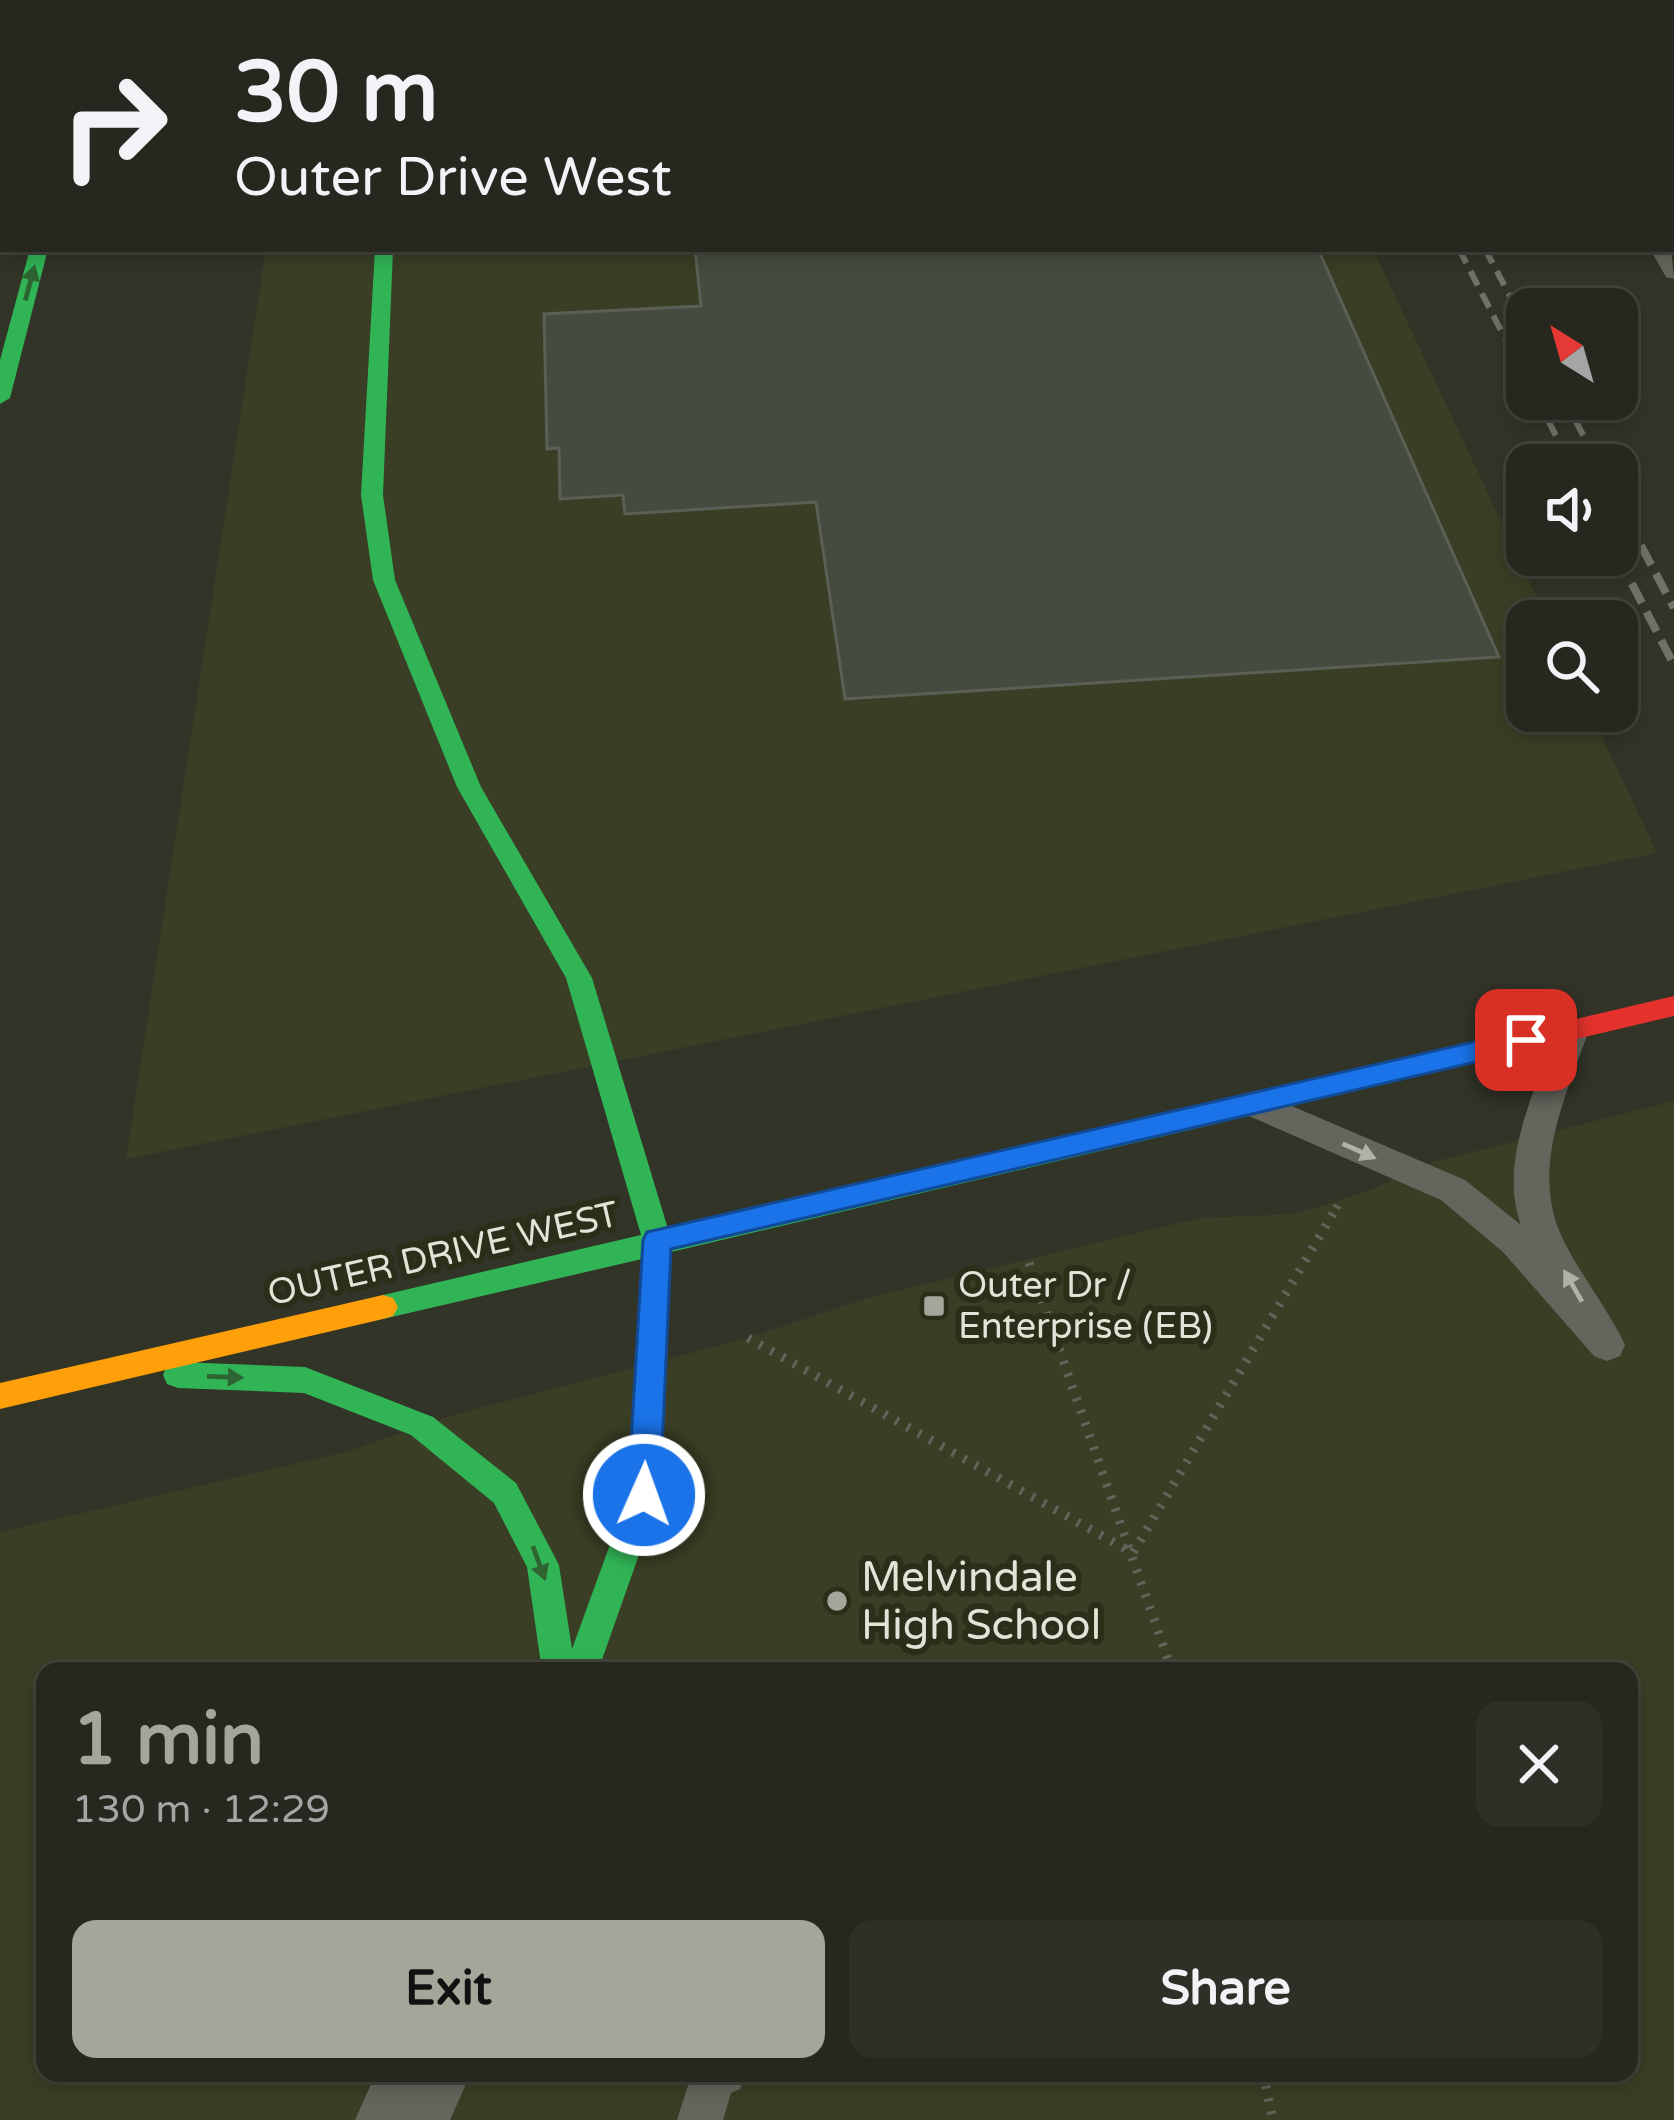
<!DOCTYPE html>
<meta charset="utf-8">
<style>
:root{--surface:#26271e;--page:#2e2f27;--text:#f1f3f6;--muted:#a4a5a4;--line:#42443c;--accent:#a4a699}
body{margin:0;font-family:"Varela Round",sans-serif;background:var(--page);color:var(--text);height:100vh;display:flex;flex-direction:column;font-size:45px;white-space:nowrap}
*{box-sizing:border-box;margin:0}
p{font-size:39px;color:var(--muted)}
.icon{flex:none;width:66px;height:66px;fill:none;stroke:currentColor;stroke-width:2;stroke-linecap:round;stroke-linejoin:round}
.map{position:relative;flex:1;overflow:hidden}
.side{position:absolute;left:36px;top:1662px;width:1602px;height:420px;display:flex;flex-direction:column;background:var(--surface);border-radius:24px;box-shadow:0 6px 18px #0003,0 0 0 3px var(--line)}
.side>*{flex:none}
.guide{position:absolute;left:0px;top:0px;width:1674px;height:252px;box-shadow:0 6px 18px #0003,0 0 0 3px var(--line);background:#26271e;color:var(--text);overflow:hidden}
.needle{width:78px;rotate:323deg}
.controls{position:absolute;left:1506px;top:288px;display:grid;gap:24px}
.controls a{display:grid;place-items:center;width:132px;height:132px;border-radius:24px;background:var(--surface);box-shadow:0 6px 18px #0003,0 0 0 3px var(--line);font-size:60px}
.pin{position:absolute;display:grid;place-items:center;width:102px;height:102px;color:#fff;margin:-51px;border-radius:24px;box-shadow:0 6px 18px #0006}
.me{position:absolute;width:132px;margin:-66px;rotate:2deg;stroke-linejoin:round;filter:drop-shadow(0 0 9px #0008)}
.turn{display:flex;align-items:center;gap:42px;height:252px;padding:0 36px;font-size:54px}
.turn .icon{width:156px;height:156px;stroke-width:2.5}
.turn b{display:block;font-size:84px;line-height:102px}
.round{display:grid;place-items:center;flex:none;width:126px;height:126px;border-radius:24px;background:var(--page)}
.summary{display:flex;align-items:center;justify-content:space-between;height:204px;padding:0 36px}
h1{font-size:72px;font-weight:800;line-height:90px;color:var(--accent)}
.primary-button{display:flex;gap:24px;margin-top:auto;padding:24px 36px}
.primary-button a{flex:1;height:138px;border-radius:24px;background:var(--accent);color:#111;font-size:48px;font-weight:800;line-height:138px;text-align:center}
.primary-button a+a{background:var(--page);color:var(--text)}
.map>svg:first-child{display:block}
.built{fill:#393e24;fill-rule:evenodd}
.building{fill:#434c3e;stroke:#5b5f56;stroke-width:3}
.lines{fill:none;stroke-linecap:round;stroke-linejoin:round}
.path-far1{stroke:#62645b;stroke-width:8;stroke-dasharray:3 8;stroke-linecap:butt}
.path{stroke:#62645b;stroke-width:9;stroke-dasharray:3 10;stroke-linecap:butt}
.lane{fill:#64665d;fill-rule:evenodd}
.street{fill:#64665d;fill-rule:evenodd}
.fast{fill:#30b455;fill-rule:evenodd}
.slow{fill:#ff9f0a;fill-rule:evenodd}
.jam{fill:#e5322d;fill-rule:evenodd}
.rail-far1{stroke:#707269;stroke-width:6;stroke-dasharray:16 9;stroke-linecap:butt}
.rail{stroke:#707269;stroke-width:8;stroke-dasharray:22 10;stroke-linecap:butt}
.oneway{fill:#2d6431}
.oneway2{fill:#afb2a6}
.route{fill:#1a73e8;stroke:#114b97;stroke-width:3}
.poi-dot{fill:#a4a699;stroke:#2b2f19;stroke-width:4.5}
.labels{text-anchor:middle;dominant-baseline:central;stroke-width:12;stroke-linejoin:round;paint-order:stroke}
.street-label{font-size:36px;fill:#e1e4d6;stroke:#2b2f19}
.poi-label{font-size:36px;fill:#e1e4d6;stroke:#2b2f19;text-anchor:start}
.near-poi-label{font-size:42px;fill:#e1e4d6;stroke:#2b2f19;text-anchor:start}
</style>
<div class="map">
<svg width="1674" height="2120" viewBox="0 0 1674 2120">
<rect width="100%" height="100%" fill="#323428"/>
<path class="built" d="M304,0h951l2,3h-953z
M266,249h1107l175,372h-21v90h63l67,142 -1531,306z
M1674,1101v1019h-1674v-588l346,-80 107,-37 295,-77 120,-40 332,-80 95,-4 73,-23 65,-29zM45,1671h1584v402h-1584z"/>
<path class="building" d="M695,249h623l181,408 -654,42 -29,-197 -191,12 -2,-19 -63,4 -1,-51 -12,1 -3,-135 157,-8z"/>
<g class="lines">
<path class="path-far1" d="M1336,1208l5,-9"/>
<path class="path" d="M1029,1263l143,408
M748,1338l385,215 205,-348
M1263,2073l10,47"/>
<path class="lane" d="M513,0h20v3h-20z
M1073,0h89l-91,3z
M1493,0h20l1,3h-20z
M1671,15h3v12h-3z
M1671,147h3l-3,14z
M1671,247l3,32 -8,-2 -16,-28z
M1573,1018l12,3 4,9c-25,71 -62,146 -22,217 18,34 42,64 58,98l-5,11 -13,5 -13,-5 -91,-104 -62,-52 -199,-87 -5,-9 5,-9 12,-4 12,4 199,85 56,45c-23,-63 14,-135 36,-195l4,-9z
M692,2073h55l-7,16 -9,4 -8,27h-46z"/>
<path class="street" d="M377,0h40v3h-40z
M376,2073h95l-21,47h-95z"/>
<path class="fast" d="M30,249h18l-38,149 -10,6v-44z
M375,249h18l-10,246 12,85 86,207 111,191 76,251 810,-187 10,3 3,7 -3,7 -10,3 -807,190 -11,243 -62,176h-56l-15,-104 -33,-64 -83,-68 -107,-42 -126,-5 -11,-4 -4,-9 4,-9 11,-4 127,5 128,50 83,66 43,82 13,84 56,-154 14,-236 -259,60 -10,-3 -5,-9 5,-9 10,-3 258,-60 -75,-257 -109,-191 -84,-207 -12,-85z"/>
<path class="slow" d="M383,1295l10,3 5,9 -5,9 -10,3 -383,90v-26z"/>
<path class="jam" d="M1674,996v20l-196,46 -10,-3 -3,-7 3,-7 10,-3z"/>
<path class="rail-far1" d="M1459,249l68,132
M1485,249l42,79
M1537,399l34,66
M1564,399l35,66
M1617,499l11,21"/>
<path class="rail" d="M1626,517l48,91
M1617,555l57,110"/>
</g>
<defs><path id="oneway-solid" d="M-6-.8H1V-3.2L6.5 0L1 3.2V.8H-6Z" transform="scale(3)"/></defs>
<g class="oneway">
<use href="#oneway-solid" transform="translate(30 283) rotate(-75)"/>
<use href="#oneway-solid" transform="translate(225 1377) rotate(2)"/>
<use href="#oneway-solid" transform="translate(539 1563) rotate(70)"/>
</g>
<g class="oneway2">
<use href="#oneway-solid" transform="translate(1359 1151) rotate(24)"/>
<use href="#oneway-solid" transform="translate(1573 1286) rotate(-120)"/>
</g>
<path class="route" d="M1526,1030l14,10 -4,8 -865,201 -11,246 -5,10 -11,4 -11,-4 -5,-10 15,-255 4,-8z"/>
<g class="poi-dot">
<rect x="922" y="1294" width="24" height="24" rx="6"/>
<circle cx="837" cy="1601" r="12"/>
</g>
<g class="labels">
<g class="street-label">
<text transform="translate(443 1254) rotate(-13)">OUTER DRIVE WEST</text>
</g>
<g class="poi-label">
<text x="958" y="1285">Outer Dr /<tspan x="958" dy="41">Enterprise (EB)</tspan></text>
</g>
<g class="near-poi-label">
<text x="861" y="1577">Melvindale<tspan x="861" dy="48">High School</tspan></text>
</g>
</g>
</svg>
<div class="controls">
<a><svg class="needle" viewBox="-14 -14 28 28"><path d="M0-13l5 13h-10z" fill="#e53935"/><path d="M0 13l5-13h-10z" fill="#a4a5a4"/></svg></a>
<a><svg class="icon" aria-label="sound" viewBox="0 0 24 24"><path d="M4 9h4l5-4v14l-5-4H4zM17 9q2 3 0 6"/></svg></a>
<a><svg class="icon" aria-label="search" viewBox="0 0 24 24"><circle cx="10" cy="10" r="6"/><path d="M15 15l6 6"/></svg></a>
</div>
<div class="pin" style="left:1526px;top:1040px;background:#d93025"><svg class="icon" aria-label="arrive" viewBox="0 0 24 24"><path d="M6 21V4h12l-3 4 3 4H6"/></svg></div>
<svg class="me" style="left:644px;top:1495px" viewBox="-20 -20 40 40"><circle r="17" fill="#1a73e8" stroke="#fff" stroke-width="3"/><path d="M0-11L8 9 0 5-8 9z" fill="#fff"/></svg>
<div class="guide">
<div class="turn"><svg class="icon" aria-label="right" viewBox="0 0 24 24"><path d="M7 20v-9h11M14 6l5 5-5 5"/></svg><div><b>30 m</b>Outer Drive West</div></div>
</div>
<section class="side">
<div class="summary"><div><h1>1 min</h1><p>130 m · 12:29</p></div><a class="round"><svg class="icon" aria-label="close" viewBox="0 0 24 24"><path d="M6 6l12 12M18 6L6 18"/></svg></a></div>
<div class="primary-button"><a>Exit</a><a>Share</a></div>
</section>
</div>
